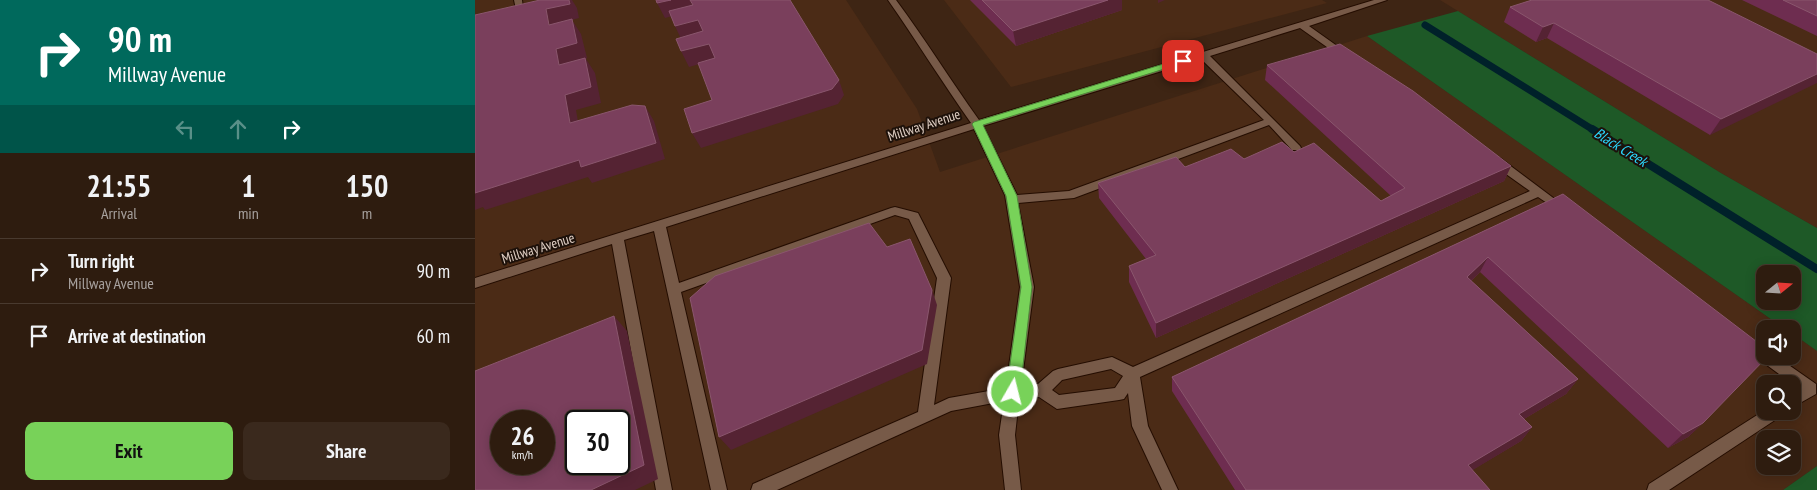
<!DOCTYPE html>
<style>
:root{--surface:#2e1c0f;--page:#3a291d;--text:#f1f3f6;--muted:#a7a19e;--line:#493a2f;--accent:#78d259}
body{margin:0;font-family:"PT Sans Narrow",sans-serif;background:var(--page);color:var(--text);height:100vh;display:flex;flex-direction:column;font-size:19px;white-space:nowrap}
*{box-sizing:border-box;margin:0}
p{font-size:16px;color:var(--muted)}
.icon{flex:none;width:28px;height:28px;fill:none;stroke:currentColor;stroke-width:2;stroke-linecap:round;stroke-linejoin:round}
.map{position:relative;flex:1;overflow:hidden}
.drawer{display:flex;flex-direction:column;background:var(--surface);width:475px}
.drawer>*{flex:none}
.top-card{background:#00695c;color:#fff;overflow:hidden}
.needle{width:32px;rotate:72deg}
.fabs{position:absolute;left:1281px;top:265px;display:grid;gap:10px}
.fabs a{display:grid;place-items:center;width:45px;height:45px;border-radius:10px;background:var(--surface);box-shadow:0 2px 12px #0003,0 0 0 1px var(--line);font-size:25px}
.speed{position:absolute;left:15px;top:410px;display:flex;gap:10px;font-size:25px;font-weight:700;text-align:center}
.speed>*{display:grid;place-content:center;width:65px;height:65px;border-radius:50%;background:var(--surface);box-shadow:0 2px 12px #0003,0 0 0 1px var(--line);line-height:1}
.speed small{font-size:12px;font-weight:400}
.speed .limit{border:2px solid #111;border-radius:8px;background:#fff;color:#111}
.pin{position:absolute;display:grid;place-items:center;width:42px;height:42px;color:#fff;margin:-21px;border-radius:10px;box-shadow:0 2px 8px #0006}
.me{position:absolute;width:55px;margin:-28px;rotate:8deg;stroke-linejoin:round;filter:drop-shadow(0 0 4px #0008)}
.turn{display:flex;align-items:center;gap:18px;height:105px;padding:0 25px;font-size:22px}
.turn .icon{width:65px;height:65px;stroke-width:2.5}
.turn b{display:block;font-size:35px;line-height:42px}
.lanes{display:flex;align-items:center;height:48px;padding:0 25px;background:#0003;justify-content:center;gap:25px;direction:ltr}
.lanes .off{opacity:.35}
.eta{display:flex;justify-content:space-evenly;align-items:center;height:85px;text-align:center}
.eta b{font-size:30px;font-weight:600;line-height:35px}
.action{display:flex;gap:10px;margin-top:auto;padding:10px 25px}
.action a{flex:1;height:58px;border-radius:10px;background:var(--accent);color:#111;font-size:20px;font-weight:600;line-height:58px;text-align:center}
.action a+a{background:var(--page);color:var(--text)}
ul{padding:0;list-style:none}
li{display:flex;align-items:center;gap:15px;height:65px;padding:0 25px;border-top:1px solid var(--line)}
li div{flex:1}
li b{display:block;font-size:19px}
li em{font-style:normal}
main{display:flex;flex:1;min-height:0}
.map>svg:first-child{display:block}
.built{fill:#4b2b16;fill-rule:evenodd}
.green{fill:#1e5927;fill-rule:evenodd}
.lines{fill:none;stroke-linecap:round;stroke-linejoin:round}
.stream-far1{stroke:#00212a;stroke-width:7}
.stream{stroke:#00212a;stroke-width:8}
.minor-casing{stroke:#240d01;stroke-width:2}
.minor{fill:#775a48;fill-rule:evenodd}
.wall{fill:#6e2d50}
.shaded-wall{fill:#552333}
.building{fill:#7a3f5c;stroke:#8a566d;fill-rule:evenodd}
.route{fill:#78d259;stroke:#4e883a}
.labels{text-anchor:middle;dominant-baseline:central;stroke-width:4;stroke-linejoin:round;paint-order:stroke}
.street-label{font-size:14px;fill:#e1d0c5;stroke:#1d110a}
.water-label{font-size:15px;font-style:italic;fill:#2ad4fa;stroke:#1d110a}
</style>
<main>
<section class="drawer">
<div class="top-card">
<div class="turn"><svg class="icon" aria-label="right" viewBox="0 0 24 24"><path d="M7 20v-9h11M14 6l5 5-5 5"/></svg><div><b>90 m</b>Millway Avenue</div></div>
<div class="lanes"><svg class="icon off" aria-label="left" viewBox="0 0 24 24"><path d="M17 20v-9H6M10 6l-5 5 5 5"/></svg><svg class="icon off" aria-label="ahead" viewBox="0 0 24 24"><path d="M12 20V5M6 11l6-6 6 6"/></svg><svg class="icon" aria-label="right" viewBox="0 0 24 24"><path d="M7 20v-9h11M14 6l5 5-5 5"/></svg></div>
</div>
<div class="eta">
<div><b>21:55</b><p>Arrival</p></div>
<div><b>1</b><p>min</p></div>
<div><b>150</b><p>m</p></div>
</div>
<ul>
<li><svg class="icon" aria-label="right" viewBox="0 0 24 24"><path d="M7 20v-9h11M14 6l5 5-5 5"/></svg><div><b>Turn right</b><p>Millway Avenue</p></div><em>90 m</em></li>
<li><svg class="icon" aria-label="arrive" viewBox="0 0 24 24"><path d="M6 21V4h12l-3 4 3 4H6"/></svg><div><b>Arrive at destination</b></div><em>60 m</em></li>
</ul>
<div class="action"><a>Exit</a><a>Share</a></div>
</section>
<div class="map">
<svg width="1342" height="490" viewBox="0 0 1342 490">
<rect width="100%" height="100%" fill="#3e2514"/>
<path class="built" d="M0,0h371l71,109 23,63 427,-136 418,293h-20v27h28v-22l24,17v115l-34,24h-1308zM1290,384h28v27h-28zM26,421h43v43h-43zM101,421h43v43h-43zM1290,439h28v27h-28z
M469,0h378l5,3 -316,84z
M965,0h377v228l-96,-55z"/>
<path class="green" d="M983,11l263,162 96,55v123l-24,-17v-5h-8l-418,-293zM1290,274h28v27h-28z
M1342,466v24h-34z"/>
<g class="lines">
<path class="stream-far1" d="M950,25l170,106"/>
<path class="stream" d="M1117,129l225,140"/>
<defs>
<path id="minor" d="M39,0h8l2,16h-6l-1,-2z
M413,0h8c29,39 55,81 83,120l395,-120h13l-78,26 38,27v4h-6l-41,-29 -90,28 90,90 1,2 -1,2h-8l-23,-25 -195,73 -56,5 16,84 -13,99 17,-2 15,-13 5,-2 54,-12 21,10 397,-176 -38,-27 -2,-3 2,-3h8l68,51 -6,4 -24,-16 -398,180 8,49 30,64h-16l-30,-64 -4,-33 -4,6 -5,1 -62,9 -18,-12 -20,2 -4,36 6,55h-16l-6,-55 5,-34 -53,10 -174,79h-26l2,-6 165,-72 19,-134 -28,-59 -14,-4 -214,77 46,198h-16l-57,-259 -30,9 48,250h-16l-44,-246 -137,44v-10l496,-155c-29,-41 -55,-83 -83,-123zM726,59l63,61 -195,71 -52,4 -34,-69zM499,129l31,66 15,92 -14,101 -57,10 -15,7 17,-127 -33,-65 -23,-6 -4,1 -212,75 -13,-56zM636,369l12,7 -8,12 -56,7 -7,-5 10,-10z
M1290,350v6h11l40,28v10l-23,13v-14l6,-4 -39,-29 -2,-4 2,-4z
M1290,410l18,1 -2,5 -112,74h-22l2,-6z"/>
</defs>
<use href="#minor" class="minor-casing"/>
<use href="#minor" class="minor"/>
</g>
<path class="wall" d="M495,0h152v10l-106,36z
M1267,0h75v36z
M1035,7l307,47 -107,81 -163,-97 -11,4 -32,-20z
M792,65l244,101 -7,15 -348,157 -27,-56v-16l17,-7 -47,-61 -1,-15 87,-16 109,-15 87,49 10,-5 -126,-116z
M1088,194l140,229 -15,14 -20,11 -188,-176 -9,9 107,98 -12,15 -42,25 8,8 -11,14 -49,29 18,20h-255l-63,-99v-14z"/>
<path class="shaded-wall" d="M94,0h3l5,8 2,10 -7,2 9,14 6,24 -1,1 9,14 6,30 -25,7 5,29 -11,-16 -11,-58 -13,-56z
M196,0h19l5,10 -30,8 -8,-15z
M633,0h14v10l-106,36 -3,-15z
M683,0h7l-7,3z
M223,20l7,15 -23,6 -7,-15z
M1079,23l-7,15 -11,4 7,-15z
M234,44l8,15 -28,8 -8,-16z
M1342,74v9l-107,52 11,-16z
M364,80l5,15 -6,9 -137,44 -9,-15z
M170,106l9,15 11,38 -73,24 -4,-6 -103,33 -2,-3 -8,3v-17z
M1036,166l-7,15 -348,157v-15z
M1013,257l-8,15 -21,20 8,-15z
M457,290l5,15 -10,59 -196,86 -12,-13z
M139,316l13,15 31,148 -23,11h-44z
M1103,379l-12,15 -57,34 10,-14z
M1228,423l-15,14 -20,11 15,-14z
M1057,427l-11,14 -63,38 10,-14z"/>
<path class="building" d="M65,0h29l1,4 -24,5 3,16 23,-6 5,24 -21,6 3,16 26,-7 6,29 -26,8 5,28 62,-18 13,1 11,37 -75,24 -2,-7 -104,33v-178z
M181,0h15l-14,3z
M215,0h100l49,80 -7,9 -140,44 -8,-24 28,-9 -14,-37 17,-5 -6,-14 -28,7 -5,-12 27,-8 -5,-11 -23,6 -6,-15 24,-6z
M507,0h126l-95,31z
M1057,0h176l109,54v20l-96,45 -167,-96 -11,4 -33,-20z
M1308,0h34v16z
M865,44l73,47 98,75 -355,157 -27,-57 27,-11 -58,-72 78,-26 9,10 46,-18 13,10 38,-17 12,10 20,-9 67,58 24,-13 -138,-123z
M1088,194l202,154v8h3l-65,67 -20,11 -195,-177 -21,20 111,102 -59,35 13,13 -64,38 22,25h-244l-74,-113z
M394,223l18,24 23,-8 22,51 -10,60 -203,87 -29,-139 25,-22z
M139,316l30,149 -53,25h-116v-119zM26,421h43v43h-43zM101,421h43v43h-43z"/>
<path class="route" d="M708,58l5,3 -1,1 -204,63 34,71 15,91 -12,105 -2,5 -5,1 -5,-1 -2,-5 15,-105 -15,-91 -34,-72 2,-2z"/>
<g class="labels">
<g class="street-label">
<text transform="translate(449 125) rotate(-18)">Millway Avenue</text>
<text transform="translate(63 248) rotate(-17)">Millway Avenue</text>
</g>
<g class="water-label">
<text transform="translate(1146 147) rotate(32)">Black Creek</text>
</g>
</g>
</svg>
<div class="fabs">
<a><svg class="needle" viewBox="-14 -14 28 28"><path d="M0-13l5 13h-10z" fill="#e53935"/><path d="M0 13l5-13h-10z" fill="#a7a19e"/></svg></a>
<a><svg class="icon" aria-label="sound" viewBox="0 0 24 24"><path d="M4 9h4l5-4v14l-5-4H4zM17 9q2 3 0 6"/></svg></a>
<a><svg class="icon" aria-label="search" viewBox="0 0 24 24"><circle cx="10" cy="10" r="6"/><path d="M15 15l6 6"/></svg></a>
<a><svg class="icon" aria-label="layers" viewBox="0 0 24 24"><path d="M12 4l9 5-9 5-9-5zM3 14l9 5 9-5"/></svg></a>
</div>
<div class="speed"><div>26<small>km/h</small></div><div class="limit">30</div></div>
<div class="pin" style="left:708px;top:61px;background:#d93025"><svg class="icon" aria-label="arrive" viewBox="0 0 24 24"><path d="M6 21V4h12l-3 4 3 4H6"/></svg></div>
<svg class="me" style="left:538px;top:392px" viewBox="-20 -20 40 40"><circle r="17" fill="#78d259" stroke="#fff" stroke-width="3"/><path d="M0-11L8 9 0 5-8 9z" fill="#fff"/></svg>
</div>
</main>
